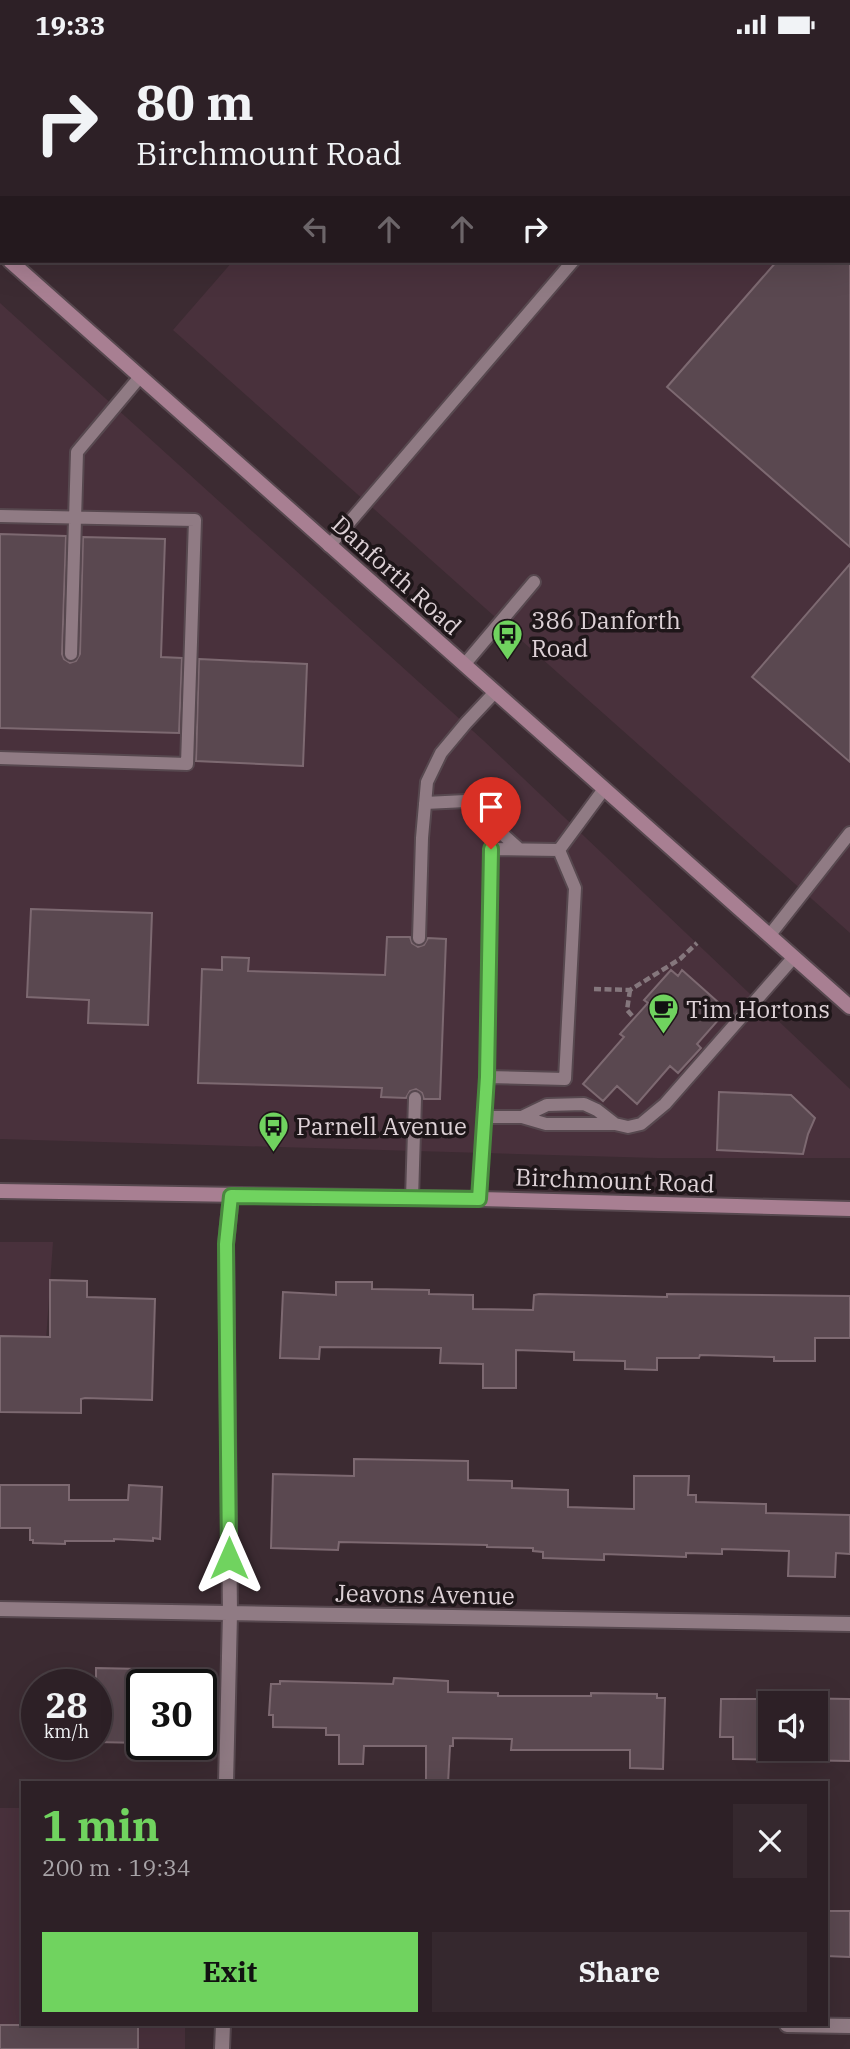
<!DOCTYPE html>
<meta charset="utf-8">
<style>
:root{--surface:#2d2026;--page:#35282e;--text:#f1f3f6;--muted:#a7a3a7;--line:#483e43;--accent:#70d35f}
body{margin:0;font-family:"IBM Plex Serif",serif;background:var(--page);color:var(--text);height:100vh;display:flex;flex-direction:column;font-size:26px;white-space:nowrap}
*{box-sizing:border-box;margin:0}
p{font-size:23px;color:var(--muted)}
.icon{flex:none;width:38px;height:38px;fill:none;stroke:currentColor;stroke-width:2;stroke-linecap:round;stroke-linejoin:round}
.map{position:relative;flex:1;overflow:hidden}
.side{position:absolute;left:21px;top:1732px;width:807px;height:245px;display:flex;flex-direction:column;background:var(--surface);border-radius:0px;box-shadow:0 7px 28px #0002,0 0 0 2px var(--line)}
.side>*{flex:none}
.top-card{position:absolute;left:0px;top:0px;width:850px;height:214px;box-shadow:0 7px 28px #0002,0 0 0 2px var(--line);background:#2d2026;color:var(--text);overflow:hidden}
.fabs{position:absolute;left:758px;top:1642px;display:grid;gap:14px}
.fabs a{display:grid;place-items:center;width:70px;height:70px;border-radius:0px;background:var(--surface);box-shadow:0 7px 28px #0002,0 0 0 2px var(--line);font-size:35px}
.speed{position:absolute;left:21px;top:1620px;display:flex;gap:14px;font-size:35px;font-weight:700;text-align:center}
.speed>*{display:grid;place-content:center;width:91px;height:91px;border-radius:50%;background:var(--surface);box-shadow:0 7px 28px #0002,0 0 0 2px var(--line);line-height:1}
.speed small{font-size:18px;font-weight:400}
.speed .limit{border:4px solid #111;border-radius:10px;background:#fff;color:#111}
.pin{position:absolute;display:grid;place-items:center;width:60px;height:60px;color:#fff;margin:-72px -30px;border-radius:50% 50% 50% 0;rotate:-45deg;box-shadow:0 0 7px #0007}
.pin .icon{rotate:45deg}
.me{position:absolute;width:77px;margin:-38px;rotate:0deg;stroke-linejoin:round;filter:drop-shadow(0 0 5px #0008)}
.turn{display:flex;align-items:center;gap:24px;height:147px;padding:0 21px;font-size:32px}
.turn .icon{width:91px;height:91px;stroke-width:2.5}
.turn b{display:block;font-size:49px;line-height:60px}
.lanes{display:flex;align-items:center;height:66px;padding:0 21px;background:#0003;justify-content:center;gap:35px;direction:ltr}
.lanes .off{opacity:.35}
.round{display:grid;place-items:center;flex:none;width:74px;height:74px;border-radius:0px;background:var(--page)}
.head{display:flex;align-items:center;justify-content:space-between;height:119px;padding:0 21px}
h1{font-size:42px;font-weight:800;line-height:52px;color:var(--accent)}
.button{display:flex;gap:14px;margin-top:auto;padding:14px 21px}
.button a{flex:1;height:80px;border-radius:0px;background:var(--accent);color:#111;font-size:28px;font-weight:800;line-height:80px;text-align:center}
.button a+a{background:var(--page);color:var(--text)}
.status{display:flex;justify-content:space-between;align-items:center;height:49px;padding:0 35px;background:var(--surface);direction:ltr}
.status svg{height:19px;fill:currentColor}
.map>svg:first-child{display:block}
.built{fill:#49313c}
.building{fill:#5a4850;stroke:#7d6971;stroke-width:2;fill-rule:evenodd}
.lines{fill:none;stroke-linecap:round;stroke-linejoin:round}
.lane-casing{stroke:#57484f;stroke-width:16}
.street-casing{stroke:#57484f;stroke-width:18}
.secondary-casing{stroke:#57484f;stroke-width:18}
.path{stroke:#85777d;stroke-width:4.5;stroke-dasharray:7 3.5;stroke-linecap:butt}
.lane{stroke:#907b84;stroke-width:12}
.street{stroke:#907b84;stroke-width:14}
.secondary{stroke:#a87f92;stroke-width:14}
.route-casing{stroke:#49893e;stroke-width:18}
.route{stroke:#70d35f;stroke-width:12}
.labels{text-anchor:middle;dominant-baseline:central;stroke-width:7;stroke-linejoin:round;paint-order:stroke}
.street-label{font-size:24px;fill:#ddd1d6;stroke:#1e1619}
.poi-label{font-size:24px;fill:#ddd1d6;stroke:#1e1619;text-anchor:start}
</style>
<div class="status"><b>19:33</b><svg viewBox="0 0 49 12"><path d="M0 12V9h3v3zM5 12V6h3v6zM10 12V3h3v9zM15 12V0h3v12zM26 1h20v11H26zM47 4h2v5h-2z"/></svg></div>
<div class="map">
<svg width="850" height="2000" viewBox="0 0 850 2000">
<rect width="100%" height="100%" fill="#3c2b32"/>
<path class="built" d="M415,0h435v884l-677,-603 60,-69h616v-210h-436z
M0,254l484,438 366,348v69h-193l-657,-19z
M0,1193h53l-12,169 -41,-1z
M0,1759h23v217h162v24h-185z"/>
<path class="building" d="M777,212h73v286l-183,-160z
M0,485l66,2 -4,118 2,5 6,4 6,-2 4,-7 3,-117 82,2 -4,118 21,1 -3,75 -179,-5z
M850,515v198l-98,-85z
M199,610l108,5 -4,102 -107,-5z
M31,860l121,4 -4,112 -60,-2 1,-23 -62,-3z
M387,888h23l2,6 6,4 6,-2 4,-7 18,1 -6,160h-16l-2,-6 -6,-4 -6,2 -4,7 -25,-1 1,-9 -184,-5 4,-114 20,1v-13l27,1 -1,13 137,4z
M671,921l7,6 4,-6 45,40 -30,34 4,4 -23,25 -8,-7 -33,38 -20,-18 -14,15 -20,-17 41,-47 -4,-3 28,-31 -4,-3z
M719,1043l72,3 24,23 -7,16 -5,20 -86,-4z
M50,1231l37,1v16l68,2 -3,101 -67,-2 -4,1v14l-81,-1v-76l50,1z
M336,1233h36v7l57,1v4l44,1v14l60,1 1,-15 5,-1 128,3v-3l183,2v42h-35v23h-41v-4l-74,-2 -1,3h-42v12l-32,-1v-8l-51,-1v-8l-58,-2v38h-33v-24l-43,-1 1,-15 -121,-1 -1,12 -39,-1 3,-66 53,3z
M354,1410l114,2v19l44,1v7l56,2v17l66,2v-33h55l-1,19h8v7l70,2v9l84,2v39l-14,-1 -1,24 -47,-1 1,-25 -67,-2v5l-36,-1v4l-82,-3v6l-61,-2v-6l-10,-1v-3l-46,-1v-2l-148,-3 -1,8 -67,-2 2,-74 81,2z
M0,1436h69v15h59l1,-15 33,2 -2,52 -7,-1v3l-39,-2v2h-49v3l-32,-1v-3h-3v-12h-30z
M96,1619l46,1v74l-46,-1z
M394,1629l54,3v11l50,1v3h93v-3l66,1v4h8l-2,71 -33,-1v-18h-119l1,-11 -59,-1v8h-3l-2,37h-22v-37h-62l-1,18h-24v-29h-13v-7l-53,-1v-12h-4l2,-31h9v-3l113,3z
M788,1649l62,1v62l-117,-2v-22h-13l1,-38h67zM770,1654h46v45h-46z
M826,1862h24v46l-24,-1z
M0,1976h138v24h-138z"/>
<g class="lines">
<defs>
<path id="lane" d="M82,0l2,2
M752,2l2,-2
M0,467l195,4 -8,244 -187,-6
M329,497l244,-285
M71,605l6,-202 62,-74
M464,616l70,-83
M425,754l41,-2 53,48
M769,887l81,-103
M419,889l3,-100 5,-56 14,-29 25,-30 29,-31
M487,1028l78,2 10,-191 -16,-38 45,-61
M485,1068h37l24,7h69l13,3 13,-3 24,-20 129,-147
M522,1068l25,-12 37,-1 13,6 18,14
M412,1150l3,-101
M479,1150l8,-122 4,-228 68,1"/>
<path id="street" d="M176,2l2,-2
M0,1560l850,15
M226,1734l4,-169 -4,-370 5,-48
M787,1976l63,1
M222,2000l1,-24"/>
<path id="secondary" d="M0,203l2,1
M10,212l840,746
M0,1142l479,8 371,10"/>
</defs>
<use href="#lane" class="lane-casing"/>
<use href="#street" class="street-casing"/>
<use href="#secondary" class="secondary-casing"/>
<path class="path" d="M594,940l36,1 50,-31 17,-16
M630,941l-3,20 7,8"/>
<use href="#lane" class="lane"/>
<use href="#street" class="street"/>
<use href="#secondary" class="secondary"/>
</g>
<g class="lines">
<defs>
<path id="route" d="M229,1509l-3,-314 5,-48 248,3 8,-122 4,-228"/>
</defs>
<use href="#route" class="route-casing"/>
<use href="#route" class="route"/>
</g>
<defs>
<symbol id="bus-pin" viewBox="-11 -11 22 30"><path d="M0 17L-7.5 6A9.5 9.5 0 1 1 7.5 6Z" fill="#70d35f" stroke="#1e1619"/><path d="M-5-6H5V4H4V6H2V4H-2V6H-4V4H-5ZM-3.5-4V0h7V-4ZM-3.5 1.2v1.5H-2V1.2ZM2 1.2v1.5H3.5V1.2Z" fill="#111"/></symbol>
<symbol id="cafe-pin" viewBox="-11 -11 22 30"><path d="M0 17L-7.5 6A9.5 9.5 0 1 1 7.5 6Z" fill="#70d35f" stroke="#1e1619"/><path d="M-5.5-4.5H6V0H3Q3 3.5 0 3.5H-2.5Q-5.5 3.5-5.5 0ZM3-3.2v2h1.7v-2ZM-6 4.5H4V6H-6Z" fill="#111"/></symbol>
</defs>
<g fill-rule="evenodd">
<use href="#bus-pin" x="490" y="568" width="35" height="47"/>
<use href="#cafe-pin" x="646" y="942" width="35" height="47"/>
<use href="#bus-pin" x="256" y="1060" width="35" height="47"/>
</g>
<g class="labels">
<g class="street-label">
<text transform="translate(397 526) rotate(42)">Danforth Road</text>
<text transform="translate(615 1131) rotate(2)">Birchmount Road</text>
<text transform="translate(425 1545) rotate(1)">Jeavons Avenue</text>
</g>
<g class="poi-label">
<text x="531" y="571">386 Danforth<tspan x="531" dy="28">Road</tspan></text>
<text x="686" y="960">Tim Hortons</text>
<text x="296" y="1077">Parnell Avenue</text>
</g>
</g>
</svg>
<div class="fabs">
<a><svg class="icon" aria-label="sound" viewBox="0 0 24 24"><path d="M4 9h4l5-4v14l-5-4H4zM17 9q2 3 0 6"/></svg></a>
</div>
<div class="speed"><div>28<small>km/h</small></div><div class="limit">30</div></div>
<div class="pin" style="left:491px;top:800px;background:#d93025"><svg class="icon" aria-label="arrive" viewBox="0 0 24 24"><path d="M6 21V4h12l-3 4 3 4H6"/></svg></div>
<svg class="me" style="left:229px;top:1509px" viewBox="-20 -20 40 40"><path d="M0-17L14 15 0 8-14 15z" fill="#70d35f" stroke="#fff" stroke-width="4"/></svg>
<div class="top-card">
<div class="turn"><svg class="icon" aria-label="right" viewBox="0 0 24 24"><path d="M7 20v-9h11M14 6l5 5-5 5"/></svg><div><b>80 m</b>Birchmount Road</div></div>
<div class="lanes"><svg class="icon off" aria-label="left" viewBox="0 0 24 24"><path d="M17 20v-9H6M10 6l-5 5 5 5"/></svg><svg class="icon off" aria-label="ahead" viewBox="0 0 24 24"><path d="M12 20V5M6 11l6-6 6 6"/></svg><svg class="icon off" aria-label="ahead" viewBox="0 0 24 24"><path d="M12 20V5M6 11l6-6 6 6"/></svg><svg class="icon" aria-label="right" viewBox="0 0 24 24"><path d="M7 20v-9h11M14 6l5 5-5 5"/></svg></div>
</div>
<section class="side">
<div class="head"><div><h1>1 min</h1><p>200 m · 19:34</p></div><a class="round"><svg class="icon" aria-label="close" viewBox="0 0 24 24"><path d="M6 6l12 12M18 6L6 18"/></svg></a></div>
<div class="button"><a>Exit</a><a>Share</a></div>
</section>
</div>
